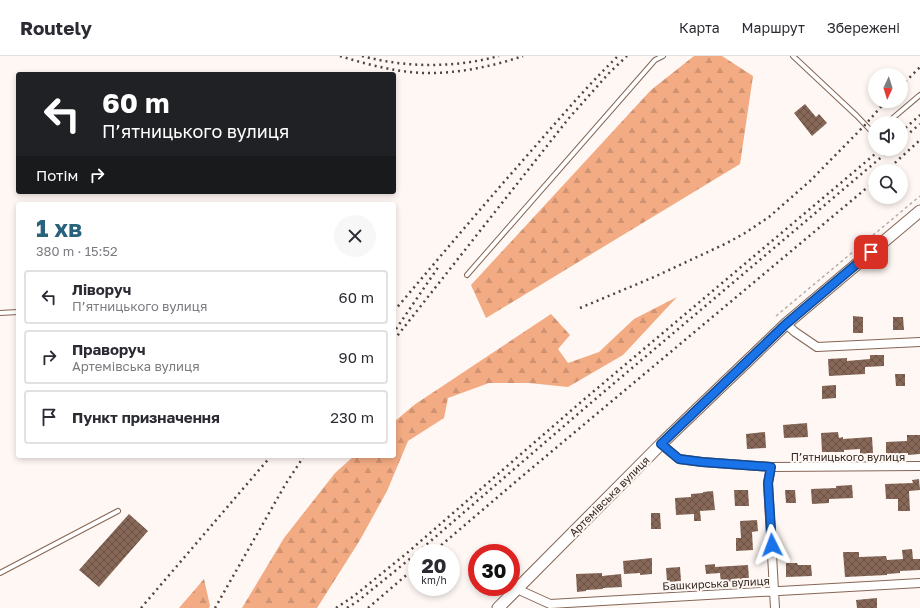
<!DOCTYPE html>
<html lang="uk">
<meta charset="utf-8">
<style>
:root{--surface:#fff;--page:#f7f7f7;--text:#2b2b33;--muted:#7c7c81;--line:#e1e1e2;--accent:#29627b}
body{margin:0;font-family:"Golos Text",sans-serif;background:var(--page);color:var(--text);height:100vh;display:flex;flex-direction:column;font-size:15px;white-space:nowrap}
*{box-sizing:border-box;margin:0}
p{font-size:13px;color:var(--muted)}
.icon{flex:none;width:22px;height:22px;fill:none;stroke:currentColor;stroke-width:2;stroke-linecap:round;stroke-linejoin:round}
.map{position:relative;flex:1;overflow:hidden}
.details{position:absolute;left:16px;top:146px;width:380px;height:256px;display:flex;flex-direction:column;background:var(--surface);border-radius:4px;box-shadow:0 2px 6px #0003}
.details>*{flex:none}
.hud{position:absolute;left:16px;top:16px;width:380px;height:122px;border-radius:4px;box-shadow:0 2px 6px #0003;background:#202124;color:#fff;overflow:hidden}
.needle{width:26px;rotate:184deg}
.controls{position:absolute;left:868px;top:12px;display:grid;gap:8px}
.controls a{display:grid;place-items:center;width:40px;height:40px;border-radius:50%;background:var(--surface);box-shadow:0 2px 6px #0003;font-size:20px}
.speed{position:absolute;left:408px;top:488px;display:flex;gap:8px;font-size:20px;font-weight:700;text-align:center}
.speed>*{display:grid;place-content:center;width:52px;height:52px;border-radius:50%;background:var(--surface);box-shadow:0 2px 6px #0003;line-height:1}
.speed small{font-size:10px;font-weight:400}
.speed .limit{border:6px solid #d22;background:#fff;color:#111}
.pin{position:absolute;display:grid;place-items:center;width:34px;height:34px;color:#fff;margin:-17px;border-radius:8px;box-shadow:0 2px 6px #0006}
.me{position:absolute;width:44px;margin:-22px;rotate:357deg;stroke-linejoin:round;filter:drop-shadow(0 0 3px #0008)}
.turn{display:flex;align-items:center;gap:14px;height:84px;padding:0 20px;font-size:18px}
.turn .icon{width:52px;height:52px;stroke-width:2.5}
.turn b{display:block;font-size:28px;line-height:34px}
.then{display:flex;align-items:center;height:38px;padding:0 20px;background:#0003;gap:8px;font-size:15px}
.round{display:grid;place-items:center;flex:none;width:42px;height:42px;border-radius:21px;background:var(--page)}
.headline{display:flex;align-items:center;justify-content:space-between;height:68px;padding:0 20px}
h1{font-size:24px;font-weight:700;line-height:30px;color:var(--accent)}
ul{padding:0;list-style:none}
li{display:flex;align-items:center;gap:12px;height:54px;margin:0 8px 6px;padding:0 12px;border:2px solid var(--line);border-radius:4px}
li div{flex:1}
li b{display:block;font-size:15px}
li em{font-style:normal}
header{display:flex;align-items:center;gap:24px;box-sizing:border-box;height:56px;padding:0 20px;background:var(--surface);border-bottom:1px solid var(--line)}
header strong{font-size:19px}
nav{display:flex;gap:22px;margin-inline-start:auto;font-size:14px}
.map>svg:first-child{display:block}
.forest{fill:url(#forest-firs)}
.building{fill:url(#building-cross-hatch)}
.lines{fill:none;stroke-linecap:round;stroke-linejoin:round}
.lane-casing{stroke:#846656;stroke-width:6}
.street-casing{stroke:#846656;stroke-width:10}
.secondary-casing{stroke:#846656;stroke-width:13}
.path{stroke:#b6ada8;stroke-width:1.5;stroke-dasharray:3 3;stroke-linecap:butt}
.lane{stroke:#fff;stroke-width:4}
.street{stroke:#fff;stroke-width:8}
.secondary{stroke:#fff;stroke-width:11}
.rail{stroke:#51453e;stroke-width:2.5;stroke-dasharray:2 4;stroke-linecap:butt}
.route-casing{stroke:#114b97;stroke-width:10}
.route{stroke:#1a73e8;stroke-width:7}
.labels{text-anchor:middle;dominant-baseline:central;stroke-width:4;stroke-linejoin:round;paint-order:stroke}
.street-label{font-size:11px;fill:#352821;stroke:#fef7f3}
</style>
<header>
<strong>Routely</strong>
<nav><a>Карта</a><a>Маршрут</a><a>Збережені</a></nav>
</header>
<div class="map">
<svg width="920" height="552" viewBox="0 0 920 552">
<defs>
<pattern id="forest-firs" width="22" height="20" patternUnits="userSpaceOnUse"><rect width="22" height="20" fill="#f2ab83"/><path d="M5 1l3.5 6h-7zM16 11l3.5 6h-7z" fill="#d09371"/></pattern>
<pattern id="building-cross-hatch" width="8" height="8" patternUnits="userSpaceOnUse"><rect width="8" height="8" fill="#876858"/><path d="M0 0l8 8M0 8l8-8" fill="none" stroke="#695144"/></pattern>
</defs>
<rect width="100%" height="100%" fill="#fef7f3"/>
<path class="forest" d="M694,0h28l31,20 -13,88 -254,154 -15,-33 180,-195z
M677,241l-54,58 -55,32 -39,-4h-40l-41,15 -4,20 -36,23 -21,50 -27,49 -43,68h-75l42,-70 51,-65 19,-17h40v-34l20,-17 137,-91 19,21 -12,14 10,14 31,-11 35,-33z
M204,523l6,27 -1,2h-30z"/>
<path class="building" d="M805,48l11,13 3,-3 8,9 -15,13 -18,-23z
M853,260l10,1v16h-10z
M893,261h10l1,13h-11z
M870,299h14v11l-19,1v7l-36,2 -1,-17 19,-1v3l23,-2z
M895,318h10v12h-9z
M836,329v13l-14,1v-13z
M807,367l1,14 -24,1 -1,-13z
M765,376l1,16 -19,1 -1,-15z
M838,376l1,6 4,-1v2l29,-2 1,16 -13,1v-5l-16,1v2h-22l-1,-19z
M907,379h13v19l-12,1v-2l-22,2v-13l21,-1z
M919,423l1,11 -11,1 1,20h-12v-12h-12l-1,-15 28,-1 -1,-3z
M852,429l1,13 -24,1v4l-17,1 -1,-15 25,-1v-2z
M734,434h14l1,16h-14z
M785,434h10l1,13h-10z
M713,435l2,19 -15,1 1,10h-7v-7l-18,1 -1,-17 16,-1v-3l12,-1v-1z
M651,457h9l1,16h-10z
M129,458l19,17 -49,56 -20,-17z
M757,464l1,11 -6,1 1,18 -17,1v-13h5l-1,-17z
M912,493l1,10h7v11l-20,1v2l-13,1v1l-42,2 -2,-25h16v5l27,-1 1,4 16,-1 -1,-9z
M652,502v16l-12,1v-2l-16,1 -1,-13z
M786,507h11l1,2h13l1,11 -26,1z
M715,508v3l33,-2 1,15 -18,1v1l-10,1 -1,-10 -14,1 -1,-9z
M680,511l1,14 -14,1 -1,-14z
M602,517v3l19,-2 1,13 -19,1v1l-17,1v1l-9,1 -1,-18z
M877,542v10h-20l-1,-8z"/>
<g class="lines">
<defs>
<path id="lane" d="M793,0l64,60 17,18 1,-1
M887,67l33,-28
M467,219l188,-215 8,-4
M0,257l18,-1
M0,517l118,-62"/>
<path id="street" d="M786,268l9,8 22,15 103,-5
M661,388l18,15 23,3 69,5 149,-1
M771,411l-3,16 7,125
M517,533l33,15 370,-21"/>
<path id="secondary" d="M498,552l163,-164 125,-120 134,-113"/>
</defs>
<use href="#lane" class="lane-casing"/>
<use href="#street" class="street-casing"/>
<use href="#secondary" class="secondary-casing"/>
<path class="path" d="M776,260l144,-120"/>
<use href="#lane" class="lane"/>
<use href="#street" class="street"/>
<use href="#secondary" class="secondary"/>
<path class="rail" d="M340,0c22,7 45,13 69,16 37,4 79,-4 114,-16
M362,0c45,12 92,12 137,0
M901,30l19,-19
M901,76l19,-17
M901,84l19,-16
M886,115l34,-31
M580,252l74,-31 73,-34 18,-10 24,-16 41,-36 55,-56 21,-24
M394,255c46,-54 91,-108 138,-161 28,-32 55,-64 86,-94
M396,273l43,-63
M394,284l175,-222 41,-46 17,-16
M432,497l88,-75 355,-297
M141,552l130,-152
M215,552l70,-123 19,-29
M336,552l18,-12 53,-43 174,-151 300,-253
M347,552l11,-7 53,-43 175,-151 305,-258
M368,552l49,-42"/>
</g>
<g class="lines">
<defs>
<path id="route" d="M772,489l-4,-62 3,-16 -69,-5 -23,-3 -18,-15 125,-120 85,-72"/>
</defs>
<use href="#route" class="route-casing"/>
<use href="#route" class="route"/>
</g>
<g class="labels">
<g class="street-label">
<text x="848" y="400">П’ятницького вулиця</text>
<text transform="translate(609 440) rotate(-45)">Артемівська вулиця</text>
<text transform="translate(716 527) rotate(-3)">Башкирська вулиця</text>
</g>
</g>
</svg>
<div class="controls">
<a><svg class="needle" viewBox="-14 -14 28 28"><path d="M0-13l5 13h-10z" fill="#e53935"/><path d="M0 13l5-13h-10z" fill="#7c7c81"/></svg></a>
<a><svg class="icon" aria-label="sound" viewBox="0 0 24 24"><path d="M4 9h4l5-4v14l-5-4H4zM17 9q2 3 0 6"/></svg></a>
<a><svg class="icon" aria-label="search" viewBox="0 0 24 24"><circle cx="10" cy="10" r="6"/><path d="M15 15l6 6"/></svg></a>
</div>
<div class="speed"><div>20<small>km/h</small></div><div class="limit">30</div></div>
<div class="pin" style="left:871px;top:196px;background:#d93025"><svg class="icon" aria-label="arrive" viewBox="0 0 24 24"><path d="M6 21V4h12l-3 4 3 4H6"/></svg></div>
<svg class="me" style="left:772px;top:489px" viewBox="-20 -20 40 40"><path d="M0-17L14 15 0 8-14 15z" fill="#1a73e8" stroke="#fff" stroke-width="4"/></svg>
<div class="hud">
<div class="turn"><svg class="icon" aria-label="left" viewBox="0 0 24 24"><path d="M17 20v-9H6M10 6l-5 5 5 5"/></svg><div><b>60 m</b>П’ятницького вулиця</div></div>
<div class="then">Потім<svg class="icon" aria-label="right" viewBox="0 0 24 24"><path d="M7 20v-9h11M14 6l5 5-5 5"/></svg></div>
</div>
<section class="details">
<div class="headline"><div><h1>1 хв</h1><p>380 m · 15:52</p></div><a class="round"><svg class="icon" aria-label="close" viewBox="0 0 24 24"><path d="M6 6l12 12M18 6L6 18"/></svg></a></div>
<ul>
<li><svg class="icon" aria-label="left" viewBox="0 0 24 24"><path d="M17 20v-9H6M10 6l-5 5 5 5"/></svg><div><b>Ліворуч</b><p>П’ятницького вулиця</p></div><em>60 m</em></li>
<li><svg class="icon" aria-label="right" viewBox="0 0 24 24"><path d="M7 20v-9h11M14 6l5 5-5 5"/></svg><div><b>Праворуч</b><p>Артемівська вулиця</p></div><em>90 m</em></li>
<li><svg class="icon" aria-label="arrive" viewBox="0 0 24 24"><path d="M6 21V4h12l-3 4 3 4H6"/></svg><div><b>Пункт призначення</b></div><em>230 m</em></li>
</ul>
</section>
</div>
